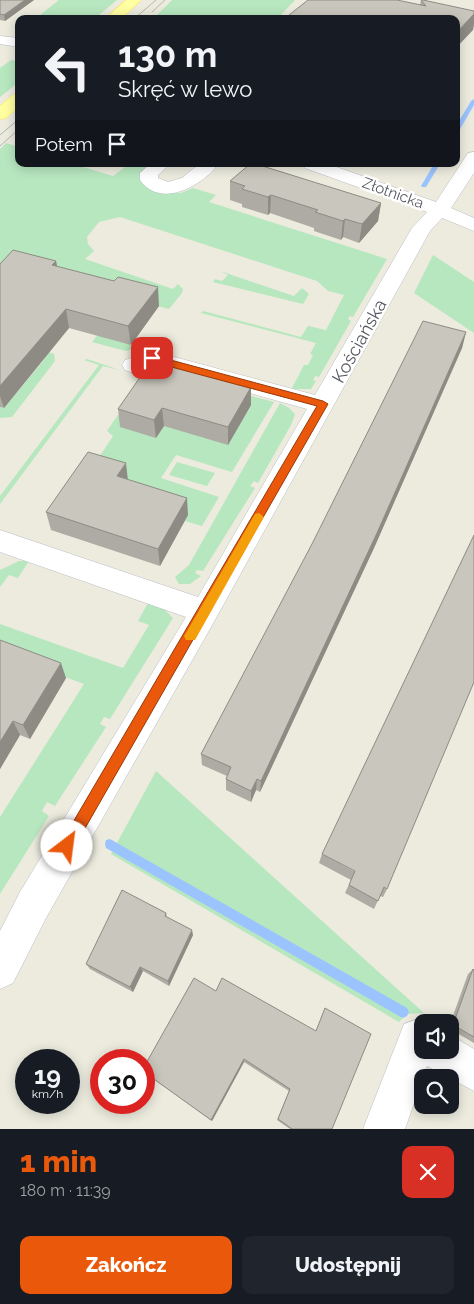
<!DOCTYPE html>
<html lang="pl">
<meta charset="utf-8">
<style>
:root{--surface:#171b24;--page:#20242c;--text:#f1f3f6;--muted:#9ea1a6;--accent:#ea580c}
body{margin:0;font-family:Raleway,sans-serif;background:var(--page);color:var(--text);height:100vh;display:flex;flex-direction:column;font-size:19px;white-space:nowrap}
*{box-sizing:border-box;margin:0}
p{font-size:16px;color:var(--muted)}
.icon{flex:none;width:28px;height:28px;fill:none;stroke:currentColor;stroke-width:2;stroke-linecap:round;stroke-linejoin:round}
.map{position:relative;height:1129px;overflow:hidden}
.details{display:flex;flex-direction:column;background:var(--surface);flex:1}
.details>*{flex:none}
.top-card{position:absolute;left:15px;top:15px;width:445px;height:152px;border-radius:10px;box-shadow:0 2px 12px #0003;background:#171b24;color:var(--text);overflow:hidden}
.tools{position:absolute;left:414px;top:1014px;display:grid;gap:10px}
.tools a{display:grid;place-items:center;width:45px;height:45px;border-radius:10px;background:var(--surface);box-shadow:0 2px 12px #0003;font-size:25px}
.speed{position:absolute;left:15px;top:1049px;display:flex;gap:10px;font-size:25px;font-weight:700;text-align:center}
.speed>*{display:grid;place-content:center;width:65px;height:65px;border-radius:50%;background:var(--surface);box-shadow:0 2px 12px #0003;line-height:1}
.speed small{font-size:12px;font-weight:400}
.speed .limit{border:8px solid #d22;background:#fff;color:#111}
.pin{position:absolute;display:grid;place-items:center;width:42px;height:42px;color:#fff;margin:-21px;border-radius:10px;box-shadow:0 2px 8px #0006}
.me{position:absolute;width:55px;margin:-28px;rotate:30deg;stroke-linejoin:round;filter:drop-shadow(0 0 4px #0008)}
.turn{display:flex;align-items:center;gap:18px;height:105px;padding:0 20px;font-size:22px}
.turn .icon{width:65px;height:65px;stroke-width:2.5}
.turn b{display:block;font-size:35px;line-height:42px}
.then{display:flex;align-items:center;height:48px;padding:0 20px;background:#0003;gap:10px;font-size:19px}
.round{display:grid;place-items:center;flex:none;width:52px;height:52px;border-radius:10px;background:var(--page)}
.head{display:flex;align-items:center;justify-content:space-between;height:85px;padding:0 20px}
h1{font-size:30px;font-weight:800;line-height:38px;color:var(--accent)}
.action{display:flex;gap:10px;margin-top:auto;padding:10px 20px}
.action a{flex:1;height:58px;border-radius:10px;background:var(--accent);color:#fff;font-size:20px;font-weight:800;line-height:58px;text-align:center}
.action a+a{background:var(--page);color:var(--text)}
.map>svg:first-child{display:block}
.green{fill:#b7e7bf}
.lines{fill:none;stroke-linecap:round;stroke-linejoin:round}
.stream{fill:#9bc4ff;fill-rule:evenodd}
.minor-casing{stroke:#bbbdc4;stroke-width:1}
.major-casing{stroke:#fce547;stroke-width:1}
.minor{fill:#fff;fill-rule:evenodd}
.major{fill:#fffea0;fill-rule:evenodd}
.tram{stroke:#b4b5b5;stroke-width:1}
.wall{fill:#adaba3}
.shaded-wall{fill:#8d8b84}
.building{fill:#c9c7bd;stroke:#8d8b84}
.route{fill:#ea580c;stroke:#983908}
.slow{fill:#f59e0b}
.labels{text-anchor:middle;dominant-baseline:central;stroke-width:5;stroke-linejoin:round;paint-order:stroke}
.far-street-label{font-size:15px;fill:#575a61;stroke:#fff}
.street-label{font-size:18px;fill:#575a61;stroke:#fff}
</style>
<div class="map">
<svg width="474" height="1129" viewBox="0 0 474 1129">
<rect width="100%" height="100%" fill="#ecebde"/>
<path class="green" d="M59,0h58l-23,19h-59z
M172,0h123l-18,19h-124z
M11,60l8,1v21l-19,15v-29z
M6,143l13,4v17h54l40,12 16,-12h22l-12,13 6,8 28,8h8l12,-5 23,7 -7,7 178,57 -34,58 -3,-1 -2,3 3,2 -32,56 -4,-1 -2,4 3,1 -5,8h-17l-2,-1 12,-23h4l5,-10 -3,-1 6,-11 -115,-30 2,-2 98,26 7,-11 18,4 18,-35 -16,-4 -11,-10 -197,-64 -21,5 -12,15 1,7 6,7 -9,8 88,30 5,-5 5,5 -1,4 -13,16 -169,-43v-117z
M433,255l41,27v51l-60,-40z
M220,271l74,25 8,-8 7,6 -6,10 -90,-22 2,-3 7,2 6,-6z
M101,331l5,7 34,9 -14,4 -34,-9z
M45,351l9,3 1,7 -43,56 -12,1v-11l4,1 40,-48z
M87,359l33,11 -17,-4 -103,138v-8l99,-131 -15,-5z
M145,375l11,63 8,-12 57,-38 53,14 -42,70 -56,-17 -15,23 58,19 -17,29 -17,-5 3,-6 -100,-56h10l15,-23 -6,-5z
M280,403l9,5 6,6 -4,11 -33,58 -4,-2 -4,5 5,2 -52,83 -6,-1 -2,3 6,3 -11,8h-11l-4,-7 14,-12z
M177,462l38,11 -8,13 -38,-11z
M19,561h10l-11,17 -9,-3 -9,12v-17z
M148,603l16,6 9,9 -63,101 -6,-2 -4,7 6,3 -51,79 -8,-4 -5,9 7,5 -49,78v-77l84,-133 -84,-31v-29l123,44 26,-43 -11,-4z
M156,771l268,242 -17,1 -8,8 -288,-168z"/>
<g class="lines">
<path class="stream" d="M474,99v6l-15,26 -3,2v-7l15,-25z
M434,164h6l-14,23h-4l-1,-1z
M110,839l297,169 2,4 -2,4 -4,2 -4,-2 -293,-168 -1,-4 1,-4z"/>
<defs>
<path id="minor" d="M0,36l19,2v9l-19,-3z
M474,152v21l-23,35 23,10v13l-32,-13 -12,13 -215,389 -169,298 -33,65 -13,6v-58l20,-39 166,-275 -186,-65v-22l198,67 109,-188 -154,-43 -20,7 -8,-3 -3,-5 3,-5 27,-9 163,44 97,-167 15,-16 -122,-44 -3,-4h26l108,38 32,-49z
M150,164h20l-12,11v3l10,4 14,-4 17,-14h19c-15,22 -58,45 -78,16v-7z
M418,1019l10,3h-6v28h28v-15l24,14v42l-47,-25 -22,63h-42l41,-105z"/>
<path id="major" d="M126,0h15l-20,19h-16z
M19,93v14l-13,11 -6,1v-13l13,-11z"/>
</defs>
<use href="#minor" class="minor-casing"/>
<use href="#major" class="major-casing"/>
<use href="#minor" class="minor"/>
<use href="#major" class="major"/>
<path class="tram" d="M152,12l13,-12
M134,19l22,-19
M0,135l19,-16
M0,146l19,-17"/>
</g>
<path class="wall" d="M0,0h34l-29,21 -5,-1z
M421,0l53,11v12l-1,7 -17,-11h-167v-4l131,-10z
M230,181l151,22 -3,18 -19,22 -16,-6 -2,3 -27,-9v-3l-44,-15 -2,2 -26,-8v-3l-12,-4z
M56,261l1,6 102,39 -28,39 -62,-17 -65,80 -4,-1v-143z
M466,332l-4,16 -88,200 -114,244 -4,-2 -5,12 -25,-12v-11l1,-3 -25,-11 -1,-11z
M251,387v18l-23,40 -64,-19 -8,12 -36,-11 -2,-18z
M128,480l60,35 -28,51 -109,-36 -5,-18z
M0,640l66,38 -36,61 -10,-4 -20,34z
M322,854l65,35 -4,8 -3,-1 -6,13 -29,-16 6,-13 -32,-17z
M166,913l1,4 26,18 -24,51 -26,-15 -10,21 -43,-23 -4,-5z
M473,969l1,1v73l-24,-14v-5l18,-50z
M216,991l100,40 9,-23 7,121h-42l-13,-9 12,-29 -45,-29 -32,59 -68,-49v-5z"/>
<path class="shaded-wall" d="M25,0h9l-29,21 -1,-6z
M474,14v9l-1,7 -17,18v-15z
M271,195l-1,18 -2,2v-18z
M381,203l-3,18 -19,22 3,-19z
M345,219l-2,18 -2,3 2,-19z
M56,261l4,20 -8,-16z
M158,287l1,19 -28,39 -3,-19z
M66,309l3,19 -65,80 -4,-12v-10z
M466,332l-4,16 -88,200 -114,244 1,-11z
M251,387v18l-23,40v-18z
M162,408l2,18 -8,12 -2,-18z
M126,463l2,18 -11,-5z
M187,498l1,17 -28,51 -2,-17z
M61,663l5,15 -36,61 -7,-14z
M13,721l7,14 -20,34v-27z
M257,779l-1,11 -5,12v-11z
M192,930l1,5 -24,51 -1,-5z
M140,967l3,4 -10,21 -3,-5z
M244,1059v3l-32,59 -1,-1z"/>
<path class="building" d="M0,0h25l-21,15 -4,-1z
M308,0h89l29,6 -5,-6h2l51,11v3l-18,19v-14h-155l-12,-4z
M250,164h6l125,39 -19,21 -17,-5 -2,2 -28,-9 3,-2 -47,-15 -3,2 -26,-8 3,-3 -15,-5z
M13,250l43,11 -4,4 62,16 4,-4 40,10 -30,39 -62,-17 -66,77v-122z
M423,321l43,11 -89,201 -116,248 -4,-2 -6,12 -25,-12 5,-12 -30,-13 112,-212z
M152,360l99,27 -23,40 -66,-19 -8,12 -36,-11z
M88,452l38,11 -9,13 70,22 -29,51 -112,-37z
M474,535v147l-87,207 -3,-2 -6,14 -29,-16 6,-14 -33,-17z
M0,640l61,23 -38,62 -10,-4 -13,21z
M122,890l44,23 -1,3 27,14 -24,51 -28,-14 -10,20 -44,-23z
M473,969l1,1v67l-21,-12z
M194,978l22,13 6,-13 94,53 9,-23 46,26 -39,95h-40l-14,-10 12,-30 -46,-30 -33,61 -67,-48v-5z"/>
<path class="route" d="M152,355l171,46 5,3 -256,447 -5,2 -5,-2 -2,-5 2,-5 255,-435 -168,-45 -1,-3z"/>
<path class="slow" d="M259,513l5,4 -69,123h-9l-2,-4 2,-3 69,-119z"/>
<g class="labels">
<g class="far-street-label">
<text transform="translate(393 193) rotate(20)">Złotnicka</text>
</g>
<g class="street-label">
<text transform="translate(359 341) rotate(-61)">Kościańska</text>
</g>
</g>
</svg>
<div class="tools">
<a><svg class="icon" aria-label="sound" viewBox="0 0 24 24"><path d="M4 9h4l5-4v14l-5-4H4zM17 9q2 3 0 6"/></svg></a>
<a><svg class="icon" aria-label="search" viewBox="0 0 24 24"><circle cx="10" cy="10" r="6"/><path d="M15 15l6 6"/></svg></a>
</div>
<div class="speed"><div>19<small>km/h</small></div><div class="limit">30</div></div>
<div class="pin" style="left:152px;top:358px;background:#d93025"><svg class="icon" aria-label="arrive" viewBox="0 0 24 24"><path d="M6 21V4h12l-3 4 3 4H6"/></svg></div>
<svg class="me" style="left:67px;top:846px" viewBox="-20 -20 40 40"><circle r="19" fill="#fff"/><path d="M0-13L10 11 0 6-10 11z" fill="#ea580c"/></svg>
<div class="top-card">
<div class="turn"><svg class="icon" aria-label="left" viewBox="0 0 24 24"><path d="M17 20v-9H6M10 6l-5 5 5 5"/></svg><div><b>130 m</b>Skręć w lewo</div></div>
<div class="then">Potem<svg class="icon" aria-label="arrive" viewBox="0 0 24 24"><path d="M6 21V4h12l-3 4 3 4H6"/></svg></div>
</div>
</div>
<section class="details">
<div class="head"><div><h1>1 min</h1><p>180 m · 11:39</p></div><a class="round" style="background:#d93025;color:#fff"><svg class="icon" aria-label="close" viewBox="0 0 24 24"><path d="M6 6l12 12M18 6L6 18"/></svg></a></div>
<div class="action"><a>Zakończ</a><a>Udostępnij</a></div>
</section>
